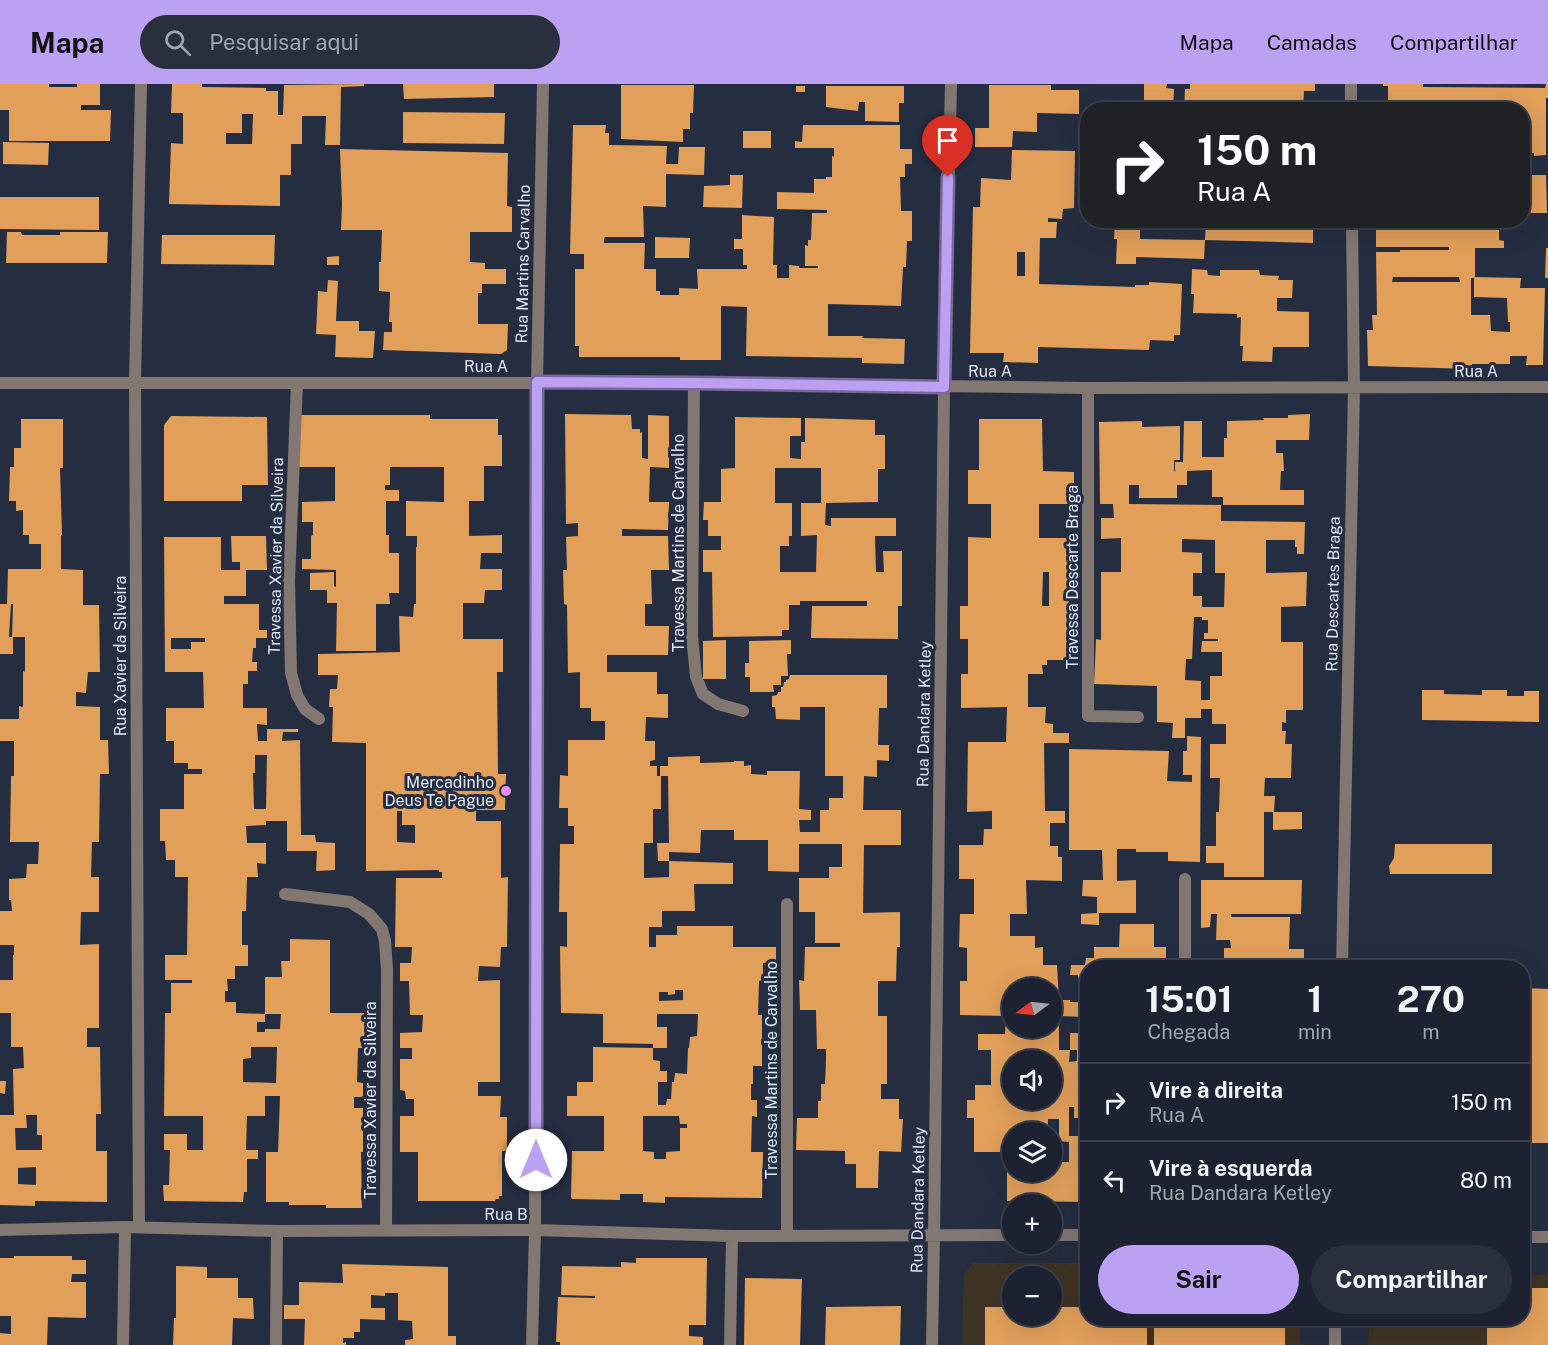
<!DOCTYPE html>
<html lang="pt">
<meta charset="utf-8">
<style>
:root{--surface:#1c2231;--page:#292f3d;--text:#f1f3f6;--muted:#a0a4ab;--line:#3a3f4d;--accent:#bca0f2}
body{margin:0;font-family:"Public Sans",sans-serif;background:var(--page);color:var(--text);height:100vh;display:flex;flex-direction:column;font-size:22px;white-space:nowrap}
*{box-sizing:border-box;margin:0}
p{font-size:20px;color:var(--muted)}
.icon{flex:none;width:33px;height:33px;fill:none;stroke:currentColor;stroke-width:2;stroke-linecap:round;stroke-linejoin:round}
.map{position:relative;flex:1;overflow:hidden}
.sheet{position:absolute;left:1080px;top:876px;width:450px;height:366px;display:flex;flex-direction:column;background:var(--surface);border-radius:24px;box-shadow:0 6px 24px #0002,0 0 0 2px var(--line)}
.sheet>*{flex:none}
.hud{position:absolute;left:1080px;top:18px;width:450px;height:126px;border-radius:24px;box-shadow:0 6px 24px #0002,0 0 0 2px var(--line);background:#202124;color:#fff;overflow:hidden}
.needle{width:39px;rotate:255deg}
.fabs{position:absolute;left:1002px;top:894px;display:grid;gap:12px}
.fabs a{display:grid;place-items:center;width:60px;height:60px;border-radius:50%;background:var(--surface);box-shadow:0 6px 24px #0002,0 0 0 2px var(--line);font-size:30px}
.pin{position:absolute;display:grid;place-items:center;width:51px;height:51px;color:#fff;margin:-62px -26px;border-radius:50% 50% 50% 0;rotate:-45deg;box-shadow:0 0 6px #0007}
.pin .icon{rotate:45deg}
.me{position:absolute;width:66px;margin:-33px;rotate:0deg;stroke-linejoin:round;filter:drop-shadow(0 0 4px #0008)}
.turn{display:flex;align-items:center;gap:21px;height:126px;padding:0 18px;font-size:27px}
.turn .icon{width:78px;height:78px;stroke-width:2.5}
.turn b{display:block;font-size:42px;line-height:51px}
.eta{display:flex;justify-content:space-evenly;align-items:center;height:102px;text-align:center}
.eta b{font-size:36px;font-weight:700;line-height:42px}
.primary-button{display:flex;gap:12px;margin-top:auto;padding:12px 18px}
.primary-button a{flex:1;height:69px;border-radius:36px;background:var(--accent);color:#111;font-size:24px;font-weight:700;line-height:69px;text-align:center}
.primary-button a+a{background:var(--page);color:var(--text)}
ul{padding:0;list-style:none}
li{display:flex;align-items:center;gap:18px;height:78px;padding:0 18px;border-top:2px solid var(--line)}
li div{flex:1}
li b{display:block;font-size:22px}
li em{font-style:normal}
header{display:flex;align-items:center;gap:36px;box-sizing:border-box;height:84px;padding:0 30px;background:var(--accent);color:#111}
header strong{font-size:28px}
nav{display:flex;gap:33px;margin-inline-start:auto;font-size:21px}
.search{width:420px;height:54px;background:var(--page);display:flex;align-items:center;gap:15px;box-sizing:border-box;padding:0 21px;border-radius:33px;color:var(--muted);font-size:22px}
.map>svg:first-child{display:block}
.education{fill:#3f3324;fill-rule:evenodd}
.building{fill:#e19f5a;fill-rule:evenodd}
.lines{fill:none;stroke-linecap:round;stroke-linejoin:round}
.minor{stroke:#837772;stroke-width:12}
.route-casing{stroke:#7a689d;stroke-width:15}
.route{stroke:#bca0f2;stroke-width:10}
.poi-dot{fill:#ee8bf8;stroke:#252e41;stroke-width:2}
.labels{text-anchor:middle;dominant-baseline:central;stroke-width:6;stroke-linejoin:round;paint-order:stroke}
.street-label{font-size:16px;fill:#e0e6f3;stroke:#252e41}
.poi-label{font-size:16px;fill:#e0e6f3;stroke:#252e41;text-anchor:end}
</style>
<header>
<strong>Mapa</strong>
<div class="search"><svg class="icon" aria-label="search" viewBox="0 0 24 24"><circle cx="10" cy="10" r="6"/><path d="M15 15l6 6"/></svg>Pesquisar aqui</div>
<nav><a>Mapa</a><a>Camadas</a><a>Compartilhar</a></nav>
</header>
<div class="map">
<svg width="1548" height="1261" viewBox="0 0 1548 1261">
<rect width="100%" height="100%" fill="#252e41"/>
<path class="education" d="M973,1179h114l1,55 213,1 -1,26h-338l2,-70zM1012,1192h40v40h-40z
M1523,1190l25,1v70h-180l1,-26 153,-1z"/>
<path class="building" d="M0,0h49v3h28v-3h23v21h-19v5h30l-1,31h-101v-31h-9z
M172,0h30v3l64,1v3h12v24h5l1,-30 80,-1v2l-23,1 -1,58h-15l1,-29h-24v28h-11v31h-11v31l-111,-2 2,-61 12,1v-31h-12zM242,30h11l-1,30h-26v-11h16z
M403,0h91v13l-90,2z
M1144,0h23l-1,4 8,1 -1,21h-29z
M1190,0h125v7h-11l-1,19h-119l1,-21h5z
M1383,0h40v3l122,1 1,-4h2v14h-2v57l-12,1v-3h-12v-43h-134v-24h-5z
M621,1h73l-1,28h-3v16h-7v13l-62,-3z
M989,1h62v5h28v24l-42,-1v19l-24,-1 -1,16h-37v-19h14z
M796,2h9v6h-9z
M826,2h78v17h-5v19l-34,-1v-19h-6l-1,9 -32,-4z
M403,28l102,1 -1,31 -101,-1z
M573,41h33l-1,8h4v12l58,1 -1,18h12l1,-17h26l-1,28 -38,-1v33l-23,-1 1,31h-39l-1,2v4h41l-1,26h12v22h4v4h19v-7l19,1 -1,-20h50v-4h-4v-16h-9v-10h8v-24l32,2 -1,48h4v13h12v-13l10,1v2h19v-2h-13v-21l3,1v-6h3l1,-27h15v-3l-50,-1v-17l37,1v-14h12v-2h6v-21l2,1v-9h-39v-7l7,1 1,-17h97v24h12v15h-7v13h-5l1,34h11v30h-5l-1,26h-3l-2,39 -73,-2v32h35l-1,2 43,1 -1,25 -42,-1v-5l-116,-2 1,-49 -26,-1v54h-41v-3h-101v-11h-4v-77h9v-15h-14z
M743,47h28v17h-28z
M3,58l46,1 -1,22 -45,-1z
M340,65l168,4 -1,53 5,1v25h-42v30l15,1v6h21v15h-24v9h-4v31h30l-1,26 -6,4 -118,-4 1,-18h8v-10h-3l1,-30 -11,-1v-29h2l1,-32h-41l1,-26z
M1012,66l63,1 -1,57 -11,1 -1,10 -14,-1v4h9l-1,16h-16l-1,46 96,3v-2h14v-3l33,2 -2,51h-6v6l-24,-1 -1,10 -111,-3v16l-35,-1 1,-9h-34l3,-146h7l1,-29 30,2zM1017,168h8v24h-8z
M730,91h13l-1,33 -39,-1 1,-21 26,-1z
M1522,91h24l1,38h-25z
M0,113h99v33l-99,-1z
M1115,136h25v19l65,1 -1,19 -68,-2v7h-20l1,-25h-3z
M1206,136h107v23l-108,-3z
M1376,136h123v20l5,1v7h-29v29l46,1 -1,10h25l-2,77h-17l1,-9h-17v8h-38v5l-104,-3 -1,-36h6l-1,-15h5l-1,-63h24v-2h49v-3h-73zM1393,193h66l1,5h-68zM1471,194h3v19l33,1 1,24h2v10l-19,-1 -1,-16h-19z
M7,148h14l1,3h38v-3h48l-1,31h-101z
M162,151h113l-1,30 -113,-1z
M655,153l35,1 -1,20h-34z
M1546,164h2v30h-3z
M339,172v9h-12v-8z
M1192,185l15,1 1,5 12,1v-6h39l1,5 19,1 -1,4h15l-1,18h-15v13l32,1v35h-36l-1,15 -30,-1 1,-15h-3l1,-29 -4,1v-4l-44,-1 1,-19h-3z
M328,196l10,1 -2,40h23v10h16l-2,27 -38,-1 1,-22 -20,-1 2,-43 9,1z
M565,330l66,1 1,14h8v4l2,-1v26l6,1v-44l21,1v52l-19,-1 -1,35h20l-1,28 -46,-1v7h46l1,34h-18l1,34h-7v22h24l-1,29h-61v17h50v22h11v24l-22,-1 -1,24h10v19l-5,1v5h7v10h3v-10h8v-9h3l29,-1v7l34,-1v-1h10v5l7,-1v9l16,1v-4h33l-1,38 12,1v10h-12l1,12h20v-22h9v-12h14v-22h-18v-69h-25v13l-24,-1 -1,-12h-3v-11l5,-1 1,-3h3v-5h2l1,-5h2v-2l3,-1 1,-4h97v33h-8l-1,37h11v16l-12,-1v17l-13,-1 -1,34h38v35h-37l-1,68 37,-1v35h-3l-1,34h-18v35h9v68h-6v15h18v20h4l-2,33 -22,-1 -1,37h-22v-24h-11v-13l-49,-1 1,-32h21v-17h3v-17h4l1,-24v-11h-9l-1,-39h-16l-1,-30 5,1 1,-34h35v-4h-25v-31h-16v-34h30v-11h13v-23h-43v28l-31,-1v-31h-34v-10h-33l-1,23 -31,-1v9l64,2v21h-39l1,27h-33v16h-13v20h7v-12h21v-9h56v21h43v15l-13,1v17l-4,1 -1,34h4v51h-9v18h-2v16h6v17l-5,-1 -1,36h12l-1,46 -97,-1v6l-22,-1v-8h-23v6l-48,-1 -1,-2 1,-46h32v-35h-37v-20h10v-14h16v-35l60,1v12l7,1v10h7v11h-9v23h8l1,-6h4l1,-17h2l1,-9 12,1 1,-26h1l1,-11 7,-1 1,-22h-41v13h10v21h-14v-4l-50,-1v-29l-42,-1 -1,-67 7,1v-35h-8l1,-68h14v-18h-6v-18h-9l1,-33 8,1v-36h37v-19h-14v-13h-11v-36l-12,1 -1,-68 -3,-1 -1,-34h4l-1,-33 12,-1v-13l-12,1zM661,692h7l1,67h-12l1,18h11v16l-25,1v-35h9v-34h8zM675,906h8v10l-24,1v-9h9v3l7,-1zM643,1032h36l1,8h7v4h-7v23l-14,1v7h-12v-7l-11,-1z
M1310,330l-1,26h-33v13h7l1,18h-3l-1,19h24v15h-81v-8h-11v-27l-25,1v14h-10v13h-38v-13h-10v19l92,1v16l84,1 -1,32h-7v-7h-2v-7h-29v33l41,-1 -1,34 -25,1v35h22v68h-17v13l-4,-1v9h4l-1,13h7l-1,34h-26l-1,18h11l-1,16h-10v65h-40v-14h-18v-17h10v-34h3l1,-34h-10v-34h16v-20h-14v-15h-11v9h-16v20h-13l1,-15 -16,-1v-36l-63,-2 2,-45 5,1v-68h20v-34l-20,1v-21h13l-1,-14h-13l-1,-82 43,-1v6l38,-1v34h-6v11l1,1v-10h8l1,-41h18v36h22v-19h3v-17l37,-1 -1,-2h25v-3zM1182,455l33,1v33h10l-1,34h-22v-11h-9v-23h9v-20l-20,-1zM1194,533h8v3h6v13h-4v6h14v2h-16l-1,11h21v24h-12v24h-9v-19l-16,-1 1,-21h6z
M297,331h133v4h68v16h4v31h-18v35h-15v35l33,-1v18h-21l-1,16h22v21h-17l-1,13h-21v36h40v33h-6l1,102h8l-1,36h-29v11h25v57l7,-1 -1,70h-6l-1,20 -21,-1 -1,15 22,-1v102h-22v14h23l-1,21h7v34h-5v45h-3v3h-3l-1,2h-77v-49h-18v-36h14v-17h-8l-1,-8 -5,-1v-31h12v-11h-12v-15l22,-1 1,-17h-13l-1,-34h-9v-18h11l1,-16h-17l1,-69h46v-6h-3v-2l-73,1v-128l-34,-1 1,-35h-4l1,-18h7l1,-14h-20v-21l82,-2 -1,-36 14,1 1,-13h2v-57h1v-11h-11v-35l38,1v-35h-54v18h-5v5h14v11h-13v34h3v18h10v40h-10l1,11h-14v47h-40l1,-48h-10v-13h-17v-17l24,-1v14l2,1v-17l-34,-1v-10h9v-23l2,-1v-13h-11v-20l33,-1v-34h-37zM397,727h5v14h13v18l-18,-1z
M171,332l96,1 1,68h-26v16h-78v-76z
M735,333l66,1v18h-11v22l11,1v-17h4v-24l70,2v15h10v34h-7v33l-52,1 -1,22 6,1v-8h65v18h-21l1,36h8l-1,-21h19v55h-4v33l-87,-1 1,-32h55v-5h-67v4h-11v25h-7v6l-69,1 -1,-65h-9v-22h18v-14h-13v-16h-5l1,-18h17v-33l14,-1zM775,384h46v35h-20v33l16,-1 -1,37h-36v-26h9v-10h3v-33h-17z
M21,335h42v49h-3l2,67h-1v34l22,1v35h16l1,67h-12l-2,21 -10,-1v14l24,1v33h8l1,34h-9l-1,68h-7l-1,35h8v35h-18l-1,33 19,-1v84h-12v19h13l1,67h-5v37h11v51l-72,-1v5l-35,-1v-90h14l-1,-46 11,-1 -1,-21h-12v-34h-11v-33h13v-25h1v-10h-14v-34h12l-1,-11h-2v-21l17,-1 1,-14h11l1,-22h-29l1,-66h3v-35h-14v-22h19v-13l4,1v-36l2,1v-35h-12v17h-13v-50h7l1,-35h33v-25h-12v-9h-6v-25l-7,1v-10h-7l1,-34h4v-19h7zM11,520h2l-1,33h-3zM26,1031h11v20h5v15h-26l-1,-22h12zM36,1083v18l-18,-1v-16z
M979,335h63l1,52 31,1v32h-35v34h30v69h-1l-1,32h2v21h-22v5h-5l1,9h-15v33h18l-1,16 8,1v9h16v10h-25l1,68h20v12h-15v23h8v11h4v24l-36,-1 1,34h-17v22h25v12l8,-1v18h14l2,35h11v2h18v116h-14v-11h-5v29h19v66l-81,-1v-49h-33v-34h-7v-18h8v-15h16v-35h-13v-16h27l1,-18 -46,-1v-34h7v-33l-8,-1 1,-33h14v-35h-15v-34h24l1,-16h8v-18l-25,1 1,-70h38l1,-35 -46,1v-34h7v-35h-8v-33h8v-69l23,1v-34h-23v-34h11zM1043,488h6v34h-7zM1012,904h40v40h-40zM1059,932l25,1v16h-14v17h7v11l-8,1 1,-12h-11zM1012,976h40v40h-40zM1048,1035h11v22l10,1v20h-17v10h-40v-40h36z
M231,452h35l1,34h-21v26h-22v8h35v26h8v8h-11v10h-3l-1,14h5v9h-9v13h-5v24h24v17l-10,-1 1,17h9v-12h31v3h-15l-1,9 18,-1 1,95h14l1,7 19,1v27l-19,1 1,-20h-30v-30h-21v4l-20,1 1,17h19v21l-9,-1 1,14h-11l-1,34h-4v34h6v21h-13v13h-8l1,12h-3v11h11v11l29,1v8h-8v10h8v-3h15l1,-15h-16v-37h17l-1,-16h9v-22l40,1v73h37v35h-9l-1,34 6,1v14h-9v11h9v44h-2l1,56h-36v-3h-37v-3h-23v-50h12l2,-56h-15v20h-18l-1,34h12v9h-11v33h-3l-1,10 -79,-1 -1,-16h6l1,-35h-6v-16h23v16h16v-34h-39l1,-103h6v-30h21v-3h-27v-25h22l1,-78h-13v-17h-9l-1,-19h-5v-32h24v-35h18v-5h-14v-6h-14v-22h-8v-33h38l-1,-36h-38l-1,-135h57v33h19v-8h-8zM171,554h34v4h-14v7h-20zM255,671h12l-1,54h-12l-1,-36h2zM251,963h26l-1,36 -33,-1v-23l8,-1z
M726,556v39h-23v-38z
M791,556v14h-4l1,22h-7v9h-8l1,7h-24v-15h-5v-14h4v-22z
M1422,606h22v4l38,1v-5h25v6h17v-5h15v31l-117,-2z
M1187,652l14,1 -1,125 -32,-1v-9h-32v-3h-19v32l19,-1v33h-37v12l-18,-1v-10l16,-1v-16l-15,-1 1,-16h20l-1,-30h-33v-101l100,2 -2,30 25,1v-7h-9v-24h4z
M1273,728h29v17l-29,1z
M1395,760h97v30h-102l-1,-8 5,-8z
M1201,796h101l-1,34h-70v3h59l-1,32h15v19h-106v-4l26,1v-17h7l-1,-8h-14l1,-26h-6l-1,13 -9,1z
M1120,840h34v23h12v21h-78v14h-9l-1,-7h-8l1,-10h14l1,-7h8v-11h25z
M1522,904l26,1v154h-26z
M0,997h6l-1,13 -5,-1z
M14,1172h58v4h14v14h-14l-1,8h15v36l-38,-1 -1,28h-47v-12l11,1v-18h-11v-58h14z
M636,1174h71l-1,67h-17v11l14,1v8h-143v-3h-4l2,-45 37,1v-2l-34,-1 1,-29 59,1v-5l15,1z
M342,1180l106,3v69h8v9h-51v-5l8,-1 -1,-18 -14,-1v-27h-13v3l-14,-1v13h14v12l-25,-1v13h-6v6h-11v5l3,-1v3h-42l1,-26h-21v-14h15v-23l44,1z
M176,1182l31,1v11h31v20h15l1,21 -21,-1 -1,27h-59l1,-27h2z
M745,1194l57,1 -2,66h-56z
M1522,1204h26v57h-61v-27h35z
M901,1222l-1,39h-75l1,-38z
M985,1223h27v9h40v-9h36v11h59v27h-162z
M1154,1234h131v27h-131z"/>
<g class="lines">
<path class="minor" d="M1351,0v26
M0,299h694l394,5 460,-1
M297,299l-8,198 2,92 6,22 8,14 14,10
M694,299l-2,253 4,41 7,17 15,10 25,7
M1088,304v328l50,1
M1185,795v89
M285,810l65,8 19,12 13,15 3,12 2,29 -1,260
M787,820v331
M1342,884l12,-579 -2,-169
M139,1143l-4,-844 6,-299
M0,1146l125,-3 152,4 258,-1 197,6 280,-1
M1052,1151h36
M1522,1153h26
M123,1261l2,-118
M276,1261l1,-114
M532,1261l3,-115 2,-847 6,-299
M730,1261l2,-109
M932,1261l2,-109 10,-849 7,-303
M1335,1261v-27"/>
</g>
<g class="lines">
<defs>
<path id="route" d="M536,1076l1,-778 157,1 250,4 4,-210"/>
</defs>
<use href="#route" class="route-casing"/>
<use href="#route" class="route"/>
</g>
<circle class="poi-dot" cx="506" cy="707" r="6"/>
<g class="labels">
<g class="street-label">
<text transform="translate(523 180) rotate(-89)">Rua Martins Carvalho</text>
<text x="486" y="282">Rua A</text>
<text x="990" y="287">Rua A</text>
<text x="1476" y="287">Rua A</text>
<text transform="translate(678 459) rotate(-90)">Travessa Martins de Carvalho</text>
<text transform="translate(276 472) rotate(-89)">Travessa Xavier da Silveira</text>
<text transform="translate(1072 493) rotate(-90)">Travessa Descarte Braga</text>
<text transform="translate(1333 510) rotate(-89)">Rua Descartes Braga</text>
<text transform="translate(120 572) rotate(-90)">Rua Xavier da Silveira</text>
<text transform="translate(924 630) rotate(-89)">Rua Dandara Ketley</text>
<text transform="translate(771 986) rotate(-90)">Travessa Martins de Carvalho</text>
<text transform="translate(370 1016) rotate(-90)">Travessa Xavier da Silveira</text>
<text transform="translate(918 1116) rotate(-89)">Rua Dandara Ketley</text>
<text x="506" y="1130">Rua B</text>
</g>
<g class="poi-label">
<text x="494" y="698">Mercadinho<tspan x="494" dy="18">Deus Te Pague</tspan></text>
</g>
</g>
</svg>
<div class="fabs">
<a><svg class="needle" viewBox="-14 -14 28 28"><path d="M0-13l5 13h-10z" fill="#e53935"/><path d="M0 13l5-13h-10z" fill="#a0a4ab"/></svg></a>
<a><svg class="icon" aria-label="sound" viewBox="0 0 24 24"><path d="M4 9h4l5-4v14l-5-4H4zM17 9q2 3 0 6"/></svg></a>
<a><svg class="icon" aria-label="layers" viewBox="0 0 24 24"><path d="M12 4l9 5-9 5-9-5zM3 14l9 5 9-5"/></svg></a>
<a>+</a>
<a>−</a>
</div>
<div class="pin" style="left:948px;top:93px;background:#d93025"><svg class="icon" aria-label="arrive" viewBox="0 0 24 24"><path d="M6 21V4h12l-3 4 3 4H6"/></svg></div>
<svg class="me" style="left:536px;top:1076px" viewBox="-20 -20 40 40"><circle r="19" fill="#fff"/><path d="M0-13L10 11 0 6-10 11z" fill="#bca0f2"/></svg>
<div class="hud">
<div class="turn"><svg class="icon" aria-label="right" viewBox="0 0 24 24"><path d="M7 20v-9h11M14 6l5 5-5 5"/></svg><div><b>150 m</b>Rua A</div></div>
</div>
<section class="sheet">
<div class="eta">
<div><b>15:01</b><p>Chegada</p></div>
<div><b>1</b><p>min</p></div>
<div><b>270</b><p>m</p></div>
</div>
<ul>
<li><svg class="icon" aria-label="right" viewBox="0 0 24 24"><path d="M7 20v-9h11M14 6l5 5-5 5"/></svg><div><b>Vire à direita</b><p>Rua A</p></div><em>150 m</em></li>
<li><svg class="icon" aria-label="left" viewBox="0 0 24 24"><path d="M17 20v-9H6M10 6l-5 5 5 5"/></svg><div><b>Vire à esquerda</b><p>Rua Dandara Ketley</p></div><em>80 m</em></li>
</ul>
<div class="primary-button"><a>Sair</a><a>Compartilhar</a></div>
</section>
</div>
